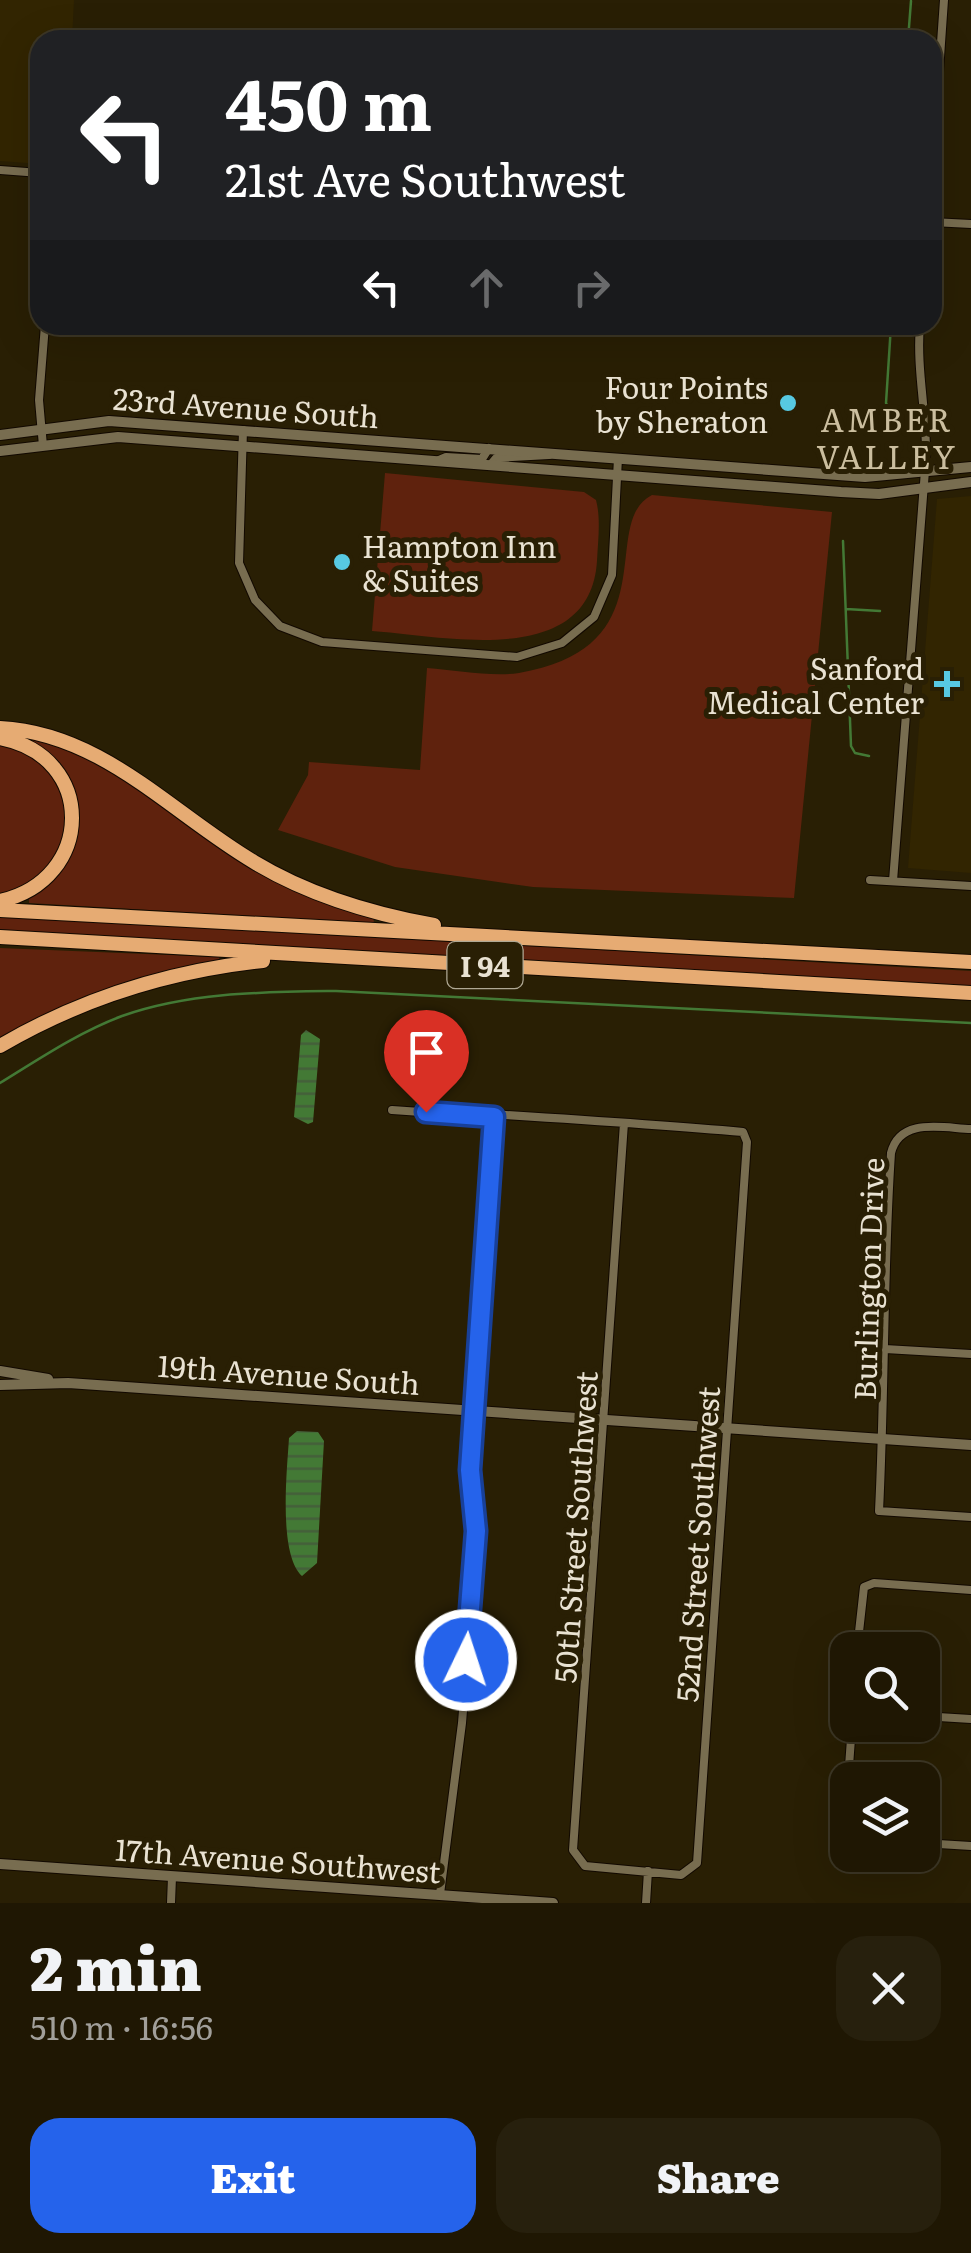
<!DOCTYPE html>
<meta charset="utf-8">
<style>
:root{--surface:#1f1703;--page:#27200d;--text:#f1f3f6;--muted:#a19f9a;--line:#3c3625;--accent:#2563eb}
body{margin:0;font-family:Literata,serif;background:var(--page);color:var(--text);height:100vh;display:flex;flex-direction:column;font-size:38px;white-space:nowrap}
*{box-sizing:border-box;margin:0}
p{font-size:32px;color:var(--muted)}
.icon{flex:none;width:55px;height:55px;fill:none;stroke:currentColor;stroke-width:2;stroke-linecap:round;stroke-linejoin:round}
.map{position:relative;height:1903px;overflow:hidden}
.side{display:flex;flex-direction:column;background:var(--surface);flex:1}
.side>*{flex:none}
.banner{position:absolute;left:30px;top:30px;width:912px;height:305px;border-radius:30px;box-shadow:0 10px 40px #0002,0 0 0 2px var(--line);background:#202124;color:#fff;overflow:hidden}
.buttons{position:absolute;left:830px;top:1632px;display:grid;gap:20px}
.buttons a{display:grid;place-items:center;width:110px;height:110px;border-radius:20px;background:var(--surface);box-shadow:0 10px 40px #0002,0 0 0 2px var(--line);font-size:50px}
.pin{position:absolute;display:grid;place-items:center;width:85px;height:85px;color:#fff;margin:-102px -42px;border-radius:50% 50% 50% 0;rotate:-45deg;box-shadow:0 0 10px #0007}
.pin .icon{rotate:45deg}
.me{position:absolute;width:110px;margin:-55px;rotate:4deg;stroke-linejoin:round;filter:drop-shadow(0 0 8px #0008)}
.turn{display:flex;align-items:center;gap:35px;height:210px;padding:0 30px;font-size:45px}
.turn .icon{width:130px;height:130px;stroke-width:2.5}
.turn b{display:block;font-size:70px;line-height:85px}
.lanes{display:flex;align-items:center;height:95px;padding:0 30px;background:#0003;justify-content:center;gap:50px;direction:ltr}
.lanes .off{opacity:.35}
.round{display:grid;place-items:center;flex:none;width:105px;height:105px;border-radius:30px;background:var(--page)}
.head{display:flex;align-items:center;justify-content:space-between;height:170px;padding:0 30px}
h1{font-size:60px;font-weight:800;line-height:75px}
.primary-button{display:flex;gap:20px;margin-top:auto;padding:20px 30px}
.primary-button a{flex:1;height:115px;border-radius:30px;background:var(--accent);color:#fff;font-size:40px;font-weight:800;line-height:115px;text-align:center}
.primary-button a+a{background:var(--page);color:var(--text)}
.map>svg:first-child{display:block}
.built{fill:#322501}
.grass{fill:#5f220d}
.water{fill:url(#water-rules)}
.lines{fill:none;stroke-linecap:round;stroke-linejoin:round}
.stream{stroke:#437935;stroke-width:2.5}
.minor-casing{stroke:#120900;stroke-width:10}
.tertiary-casing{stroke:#120900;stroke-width:12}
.motorway-casing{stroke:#120900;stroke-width:16}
.minor{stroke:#786d50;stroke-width:8}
.tertiary{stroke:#786d50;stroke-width:10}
.motorway{stroke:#e6ab73;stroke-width:14}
.route-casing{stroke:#184099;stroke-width:25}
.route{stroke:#2563eb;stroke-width:18}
.poi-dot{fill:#57c9e2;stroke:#291f04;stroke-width:4}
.labels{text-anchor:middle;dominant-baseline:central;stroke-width:10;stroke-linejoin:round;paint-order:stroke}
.shield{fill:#291f04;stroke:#afa894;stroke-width:2.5}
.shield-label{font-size:28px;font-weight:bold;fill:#e9e2d2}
.poi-label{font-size:30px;fill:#e9e2d2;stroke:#291f04;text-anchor:end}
.street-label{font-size:30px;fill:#e9e2d2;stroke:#291f04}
.neighbourhood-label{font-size:32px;letter-spacing:2.5px;fill:#cbbe9f;stroke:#291f04}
</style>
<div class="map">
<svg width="971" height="1903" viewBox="0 0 971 1903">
<defs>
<pattern id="water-rules" width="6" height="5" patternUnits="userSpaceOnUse" patternTransform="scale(2.5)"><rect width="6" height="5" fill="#437935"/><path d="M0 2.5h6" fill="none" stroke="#445e3a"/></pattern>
</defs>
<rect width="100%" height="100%" fill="#291f04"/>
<path class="built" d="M0,0h74l-2,40h-32v124l-40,-3z
M971,496v377l-63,-5 29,-369z"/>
<path class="grass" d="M385,473l199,19 12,8c5,19 2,40 1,61 -7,109 -152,75 -225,70z
M652,495l180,17 -38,386 -261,-11 -138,-20 -117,-37 30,-55 1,-13 111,8 7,-102c29,2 64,9 92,5 152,-26 78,-150 133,-178z
M29,736c77,19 118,63 181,104 46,31 112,52 163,75l1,8 -345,-20v-5c28,-15 56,-49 48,-85 -4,-18 -38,-55 -50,-72z
M0,743c60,13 85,79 48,128 -9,12 -34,19 -48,26z
M0,916l971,55v15l-971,-54z
M0,948l219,9 1,6 -220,78z"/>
<path class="water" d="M306,1030l14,9 -7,83 -5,2 -14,-7 7,-82z
M297,1431l21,1 6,9 -7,122 -15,13c-24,-22 -15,-106 -13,-138z"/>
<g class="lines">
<path class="stream" d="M908,40l3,-39
M891,325l-5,78 12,24
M843,541l8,205 4,7 14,3
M846,609l34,2
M0,1083c39,-24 79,-51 122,-67 68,-24 142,-24 214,-25l635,32"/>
<defs>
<path id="minor" d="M0,170l40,3
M932,172l12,-172
M932,222l39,2
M243,430l-4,133 16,37 25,26 42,16 195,15 45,-14 32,-26 18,-42 6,-117
M43,446l-4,-46 6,-75
M439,460l7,-3 36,2 7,-11
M491,464l5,-6 53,-3
M870,880l101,6
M893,881l33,-423c1,-45 -10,-89 -6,-133
M392,1110l102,7
M971,1129c-29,-1 -71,-12 -80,24 -8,119 -6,238 -12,358l92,6
M885,1349l86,5
M857,1650l7,-63 10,-4 97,7
M922,1716l49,3
M848,1780l4,-55
M848,1782v55
M922,1843l49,3
M440,1894l22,-171 11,-139 3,-53 -6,-61 24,-356 12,1c79,5 158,10 237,17l4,10 -50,721 -16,12 -96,-9 -12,-16 51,-727
M171,1903l1,-26
M646,1903l2,-32"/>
<path id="tertiary" d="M0,435l109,-14 756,56 106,-10
M0,451l118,-14 723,55 38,2 92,-12
M0,1371l48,8
M0,1385l68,-2 903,62
M0,1864l553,39"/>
<path id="motorway" d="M0,728c102,5 171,85 254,134 53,32 119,52 180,63
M0,738c97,18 95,142 0,163
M0,910l971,52
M0,937l971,56
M0,1046c82,-48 169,-75 263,-85"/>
</defs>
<use href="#minor" class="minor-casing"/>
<use href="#tertiary" class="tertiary-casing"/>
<use href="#motorway" class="motorway-casing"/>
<use href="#minor" class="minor"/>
<use href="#tertiary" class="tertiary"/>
<use href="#motorway" class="motorway"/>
</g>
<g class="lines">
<defs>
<path id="route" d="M426,1112l68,5 -24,353 6,61 -10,129"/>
</defs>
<use href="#route" class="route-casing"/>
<use href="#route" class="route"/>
</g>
<g class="poi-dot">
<circle cx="788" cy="403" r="10"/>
<circle cx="342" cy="562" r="10"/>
<path d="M942 669h10v10h10v10h-10v10h-10v-10h-10v-10h10z"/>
</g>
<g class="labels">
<rect class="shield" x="447.5" y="942" width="75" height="46" rx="8"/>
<g class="shield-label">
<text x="485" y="965">I 94</text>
</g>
<g class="poi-label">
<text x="768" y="386">Four Points<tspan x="768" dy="34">by Sheraton</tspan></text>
<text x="362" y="545" text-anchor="start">Hampton Inn<tspan x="362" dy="34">&amp; Suites</tspan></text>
<text x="924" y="667">Sanford<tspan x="924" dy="34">Medical Center</tspan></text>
</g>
<g class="street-label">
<text transform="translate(246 406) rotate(4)">23rd Avenue South</text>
<text transform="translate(867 1279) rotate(-88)">Burlington Drive</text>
<text transform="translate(289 1373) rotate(4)">19th Avenue South</text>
<text transform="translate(574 1527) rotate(-86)">50th Street Southwest</text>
<text transform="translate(696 1544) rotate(-86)">52nd Street Southwest</text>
<text transform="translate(278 1859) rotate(4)">17th Avenue Southwest</text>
</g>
<g class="neighbourhood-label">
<text x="887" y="418">AMBER<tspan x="887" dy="37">VALLEY</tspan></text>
</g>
</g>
</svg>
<div class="buttons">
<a><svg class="icon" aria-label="search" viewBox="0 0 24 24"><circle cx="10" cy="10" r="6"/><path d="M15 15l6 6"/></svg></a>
<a><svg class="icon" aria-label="layers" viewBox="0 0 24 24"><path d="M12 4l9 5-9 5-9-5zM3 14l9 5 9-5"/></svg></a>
</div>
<div class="pin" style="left:426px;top:1112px;background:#d93025"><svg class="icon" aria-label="arrive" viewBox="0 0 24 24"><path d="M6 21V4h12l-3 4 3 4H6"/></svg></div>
<svg class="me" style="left:466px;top:1660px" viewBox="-20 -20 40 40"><circle r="17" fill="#2563eb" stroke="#fff" stroke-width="3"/><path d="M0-11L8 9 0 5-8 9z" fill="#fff"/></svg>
<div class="banner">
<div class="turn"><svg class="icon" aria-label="left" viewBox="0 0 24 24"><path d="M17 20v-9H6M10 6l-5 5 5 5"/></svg><div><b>450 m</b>21st Ave Southwest</div></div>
<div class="lanes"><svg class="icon" aria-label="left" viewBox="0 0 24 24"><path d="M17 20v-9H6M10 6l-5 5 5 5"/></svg><svg class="icon off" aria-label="ahead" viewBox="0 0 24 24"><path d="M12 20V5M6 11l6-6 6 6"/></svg><svg class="icon off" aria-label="right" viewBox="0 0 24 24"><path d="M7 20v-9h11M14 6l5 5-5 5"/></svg></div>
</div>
</div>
<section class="side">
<div class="head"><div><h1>2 min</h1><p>510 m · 16:56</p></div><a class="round"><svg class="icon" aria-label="close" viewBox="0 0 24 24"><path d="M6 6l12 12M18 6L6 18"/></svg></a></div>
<div class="primary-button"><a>Exit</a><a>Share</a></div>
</section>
